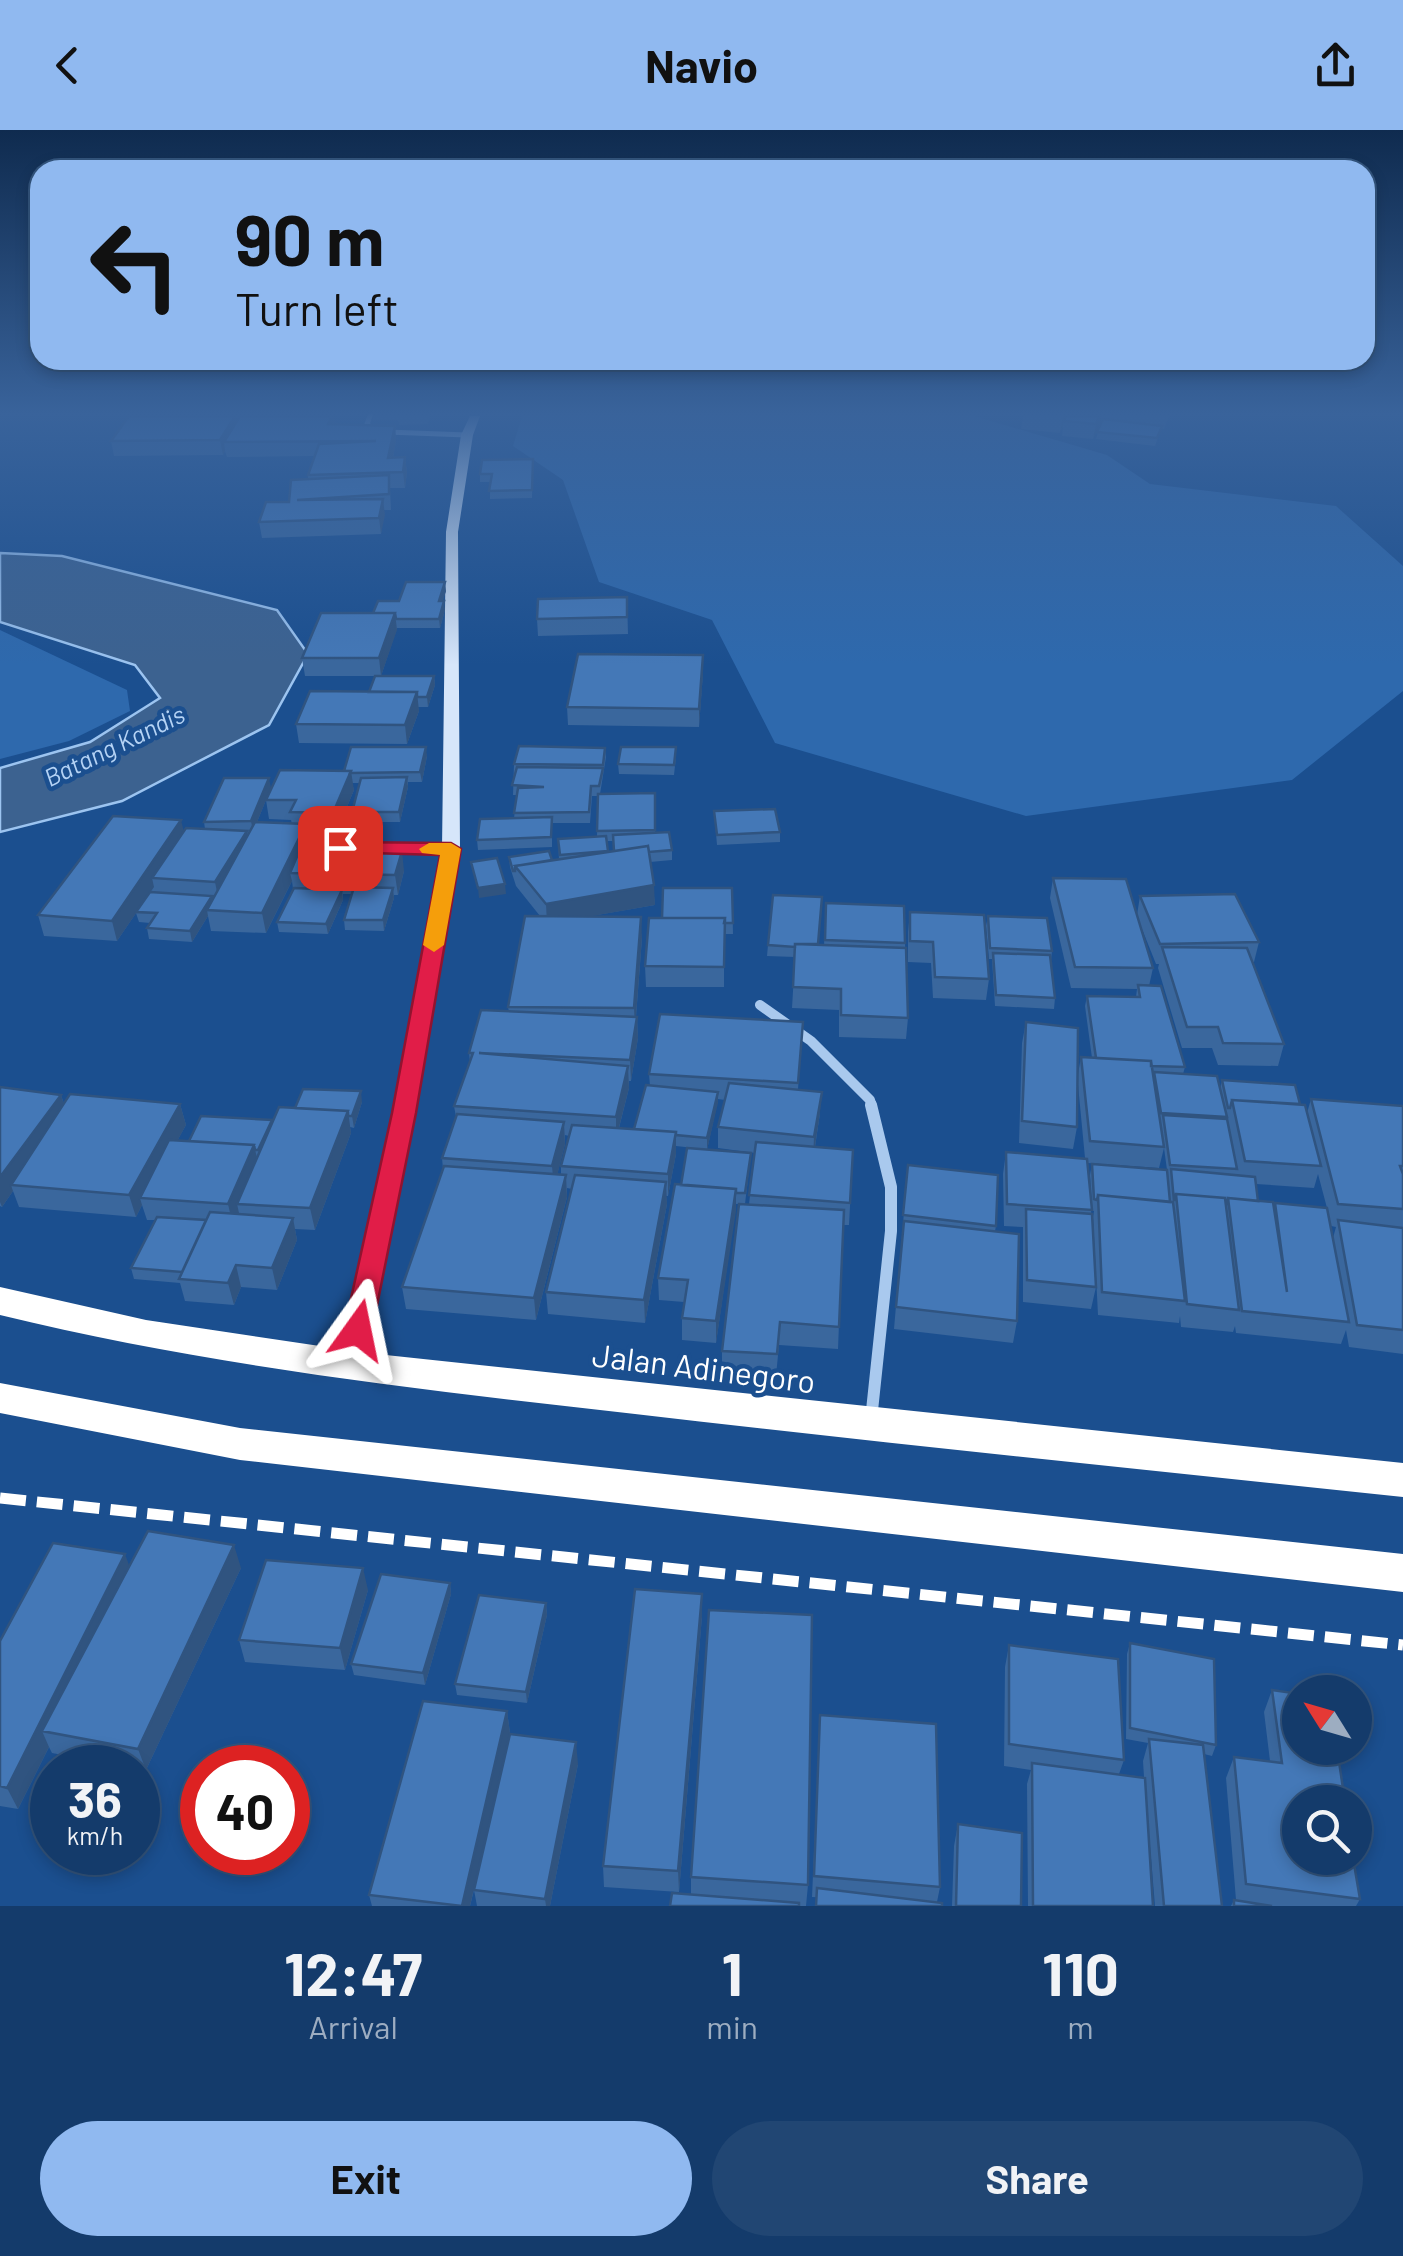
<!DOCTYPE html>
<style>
:root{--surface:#143b6b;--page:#214673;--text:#f1f3f6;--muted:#9dadc1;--line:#33557e;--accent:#90b9f0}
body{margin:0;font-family:Barlow,sans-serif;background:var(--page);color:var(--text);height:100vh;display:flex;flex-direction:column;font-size:38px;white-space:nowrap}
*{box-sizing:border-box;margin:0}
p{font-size:32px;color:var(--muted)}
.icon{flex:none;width:55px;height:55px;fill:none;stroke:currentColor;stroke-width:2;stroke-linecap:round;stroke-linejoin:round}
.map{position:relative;height:1776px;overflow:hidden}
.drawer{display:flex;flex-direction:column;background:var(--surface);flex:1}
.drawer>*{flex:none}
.hud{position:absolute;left:30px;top:30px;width:1345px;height:210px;border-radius:30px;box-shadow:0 5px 15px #0003,0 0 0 2px var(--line);background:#90b9f0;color:#111;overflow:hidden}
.needle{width:65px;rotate:307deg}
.buttons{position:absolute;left:1282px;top:1545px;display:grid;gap:20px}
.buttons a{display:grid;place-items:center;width:90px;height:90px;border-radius:50%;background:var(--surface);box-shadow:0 5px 15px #0003,0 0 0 2px var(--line);font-size:50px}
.speed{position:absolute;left:30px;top:1615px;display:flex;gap:20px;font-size:50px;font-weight:700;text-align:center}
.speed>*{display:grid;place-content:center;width:130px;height:130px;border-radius:50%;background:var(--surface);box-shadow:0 5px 15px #0003,0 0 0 2px var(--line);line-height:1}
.speed small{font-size:25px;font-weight:400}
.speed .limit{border:15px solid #d22;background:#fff;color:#111}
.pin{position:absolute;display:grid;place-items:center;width:85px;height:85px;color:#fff;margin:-42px;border-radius:20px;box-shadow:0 5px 15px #0006}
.me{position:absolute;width:110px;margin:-55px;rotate:12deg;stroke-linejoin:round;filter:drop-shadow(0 0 8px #0008)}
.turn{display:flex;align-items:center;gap:35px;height:210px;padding:0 40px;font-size:45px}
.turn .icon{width:130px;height:130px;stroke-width:2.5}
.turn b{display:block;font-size:70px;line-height:85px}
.eta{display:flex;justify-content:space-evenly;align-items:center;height:170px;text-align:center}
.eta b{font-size:60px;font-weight:700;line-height:70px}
.action{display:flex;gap:20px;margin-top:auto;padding:20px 40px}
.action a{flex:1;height:115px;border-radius:60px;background:var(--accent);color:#111;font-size:40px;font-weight:700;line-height:115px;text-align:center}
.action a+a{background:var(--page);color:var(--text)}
header{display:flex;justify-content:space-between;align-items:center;height:130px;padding:0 40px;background:var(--accent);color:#111;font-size:45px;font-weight:700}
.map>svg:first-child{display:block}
.green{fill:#2e69ad}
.water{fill:#3c6290;stroke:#9cc4f0;stroke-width:2.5}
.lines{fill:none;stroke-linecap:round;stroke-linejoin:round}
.lane{stroke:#a9c9ee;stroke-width:5}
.street-far1{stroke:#a9c9ee;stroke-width:10}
.street{stroke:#a9c9ee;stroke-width:12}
.secondary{fill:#d6e6fa;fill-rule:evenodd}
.highway{fill:#fff;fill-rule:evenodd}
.rail{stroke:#fff;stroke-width:11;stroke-dasharray:26 11;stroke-linecap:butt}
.wall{fill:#3a679d;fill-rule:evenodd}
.shaded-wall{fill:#305480}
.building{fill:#4478b7;stroke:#305480;stroke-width:2.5}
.route{fill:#e11d48;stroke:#92132f;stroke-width:2.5}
.slow{fill:#f59e0b}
.labels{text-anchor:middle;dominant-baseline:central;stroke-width:9;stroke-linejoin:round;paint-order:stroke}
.far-water-label{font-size:25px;font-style:italic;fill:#b5d3f5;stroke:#1b4f8f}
.near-street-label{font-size:32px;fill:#fff;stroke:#1b4f8f}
</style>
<header><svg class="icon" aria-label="back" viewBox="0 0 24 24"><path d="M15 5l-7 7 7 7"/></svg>Navio<svg class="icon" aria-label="share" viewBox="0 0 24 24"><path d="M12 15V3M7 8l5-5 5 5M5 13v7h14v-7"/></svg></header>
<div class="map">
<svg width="1403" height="1776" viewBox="0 0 1403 1776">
<rect width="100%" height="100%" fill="#1b4f8f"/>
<path class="green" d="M522,286h452l133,39 43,29 186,22 67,60v125l-111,89 -266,36 -251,-73 -63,-123 -113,-38 -36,-102 -50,-34z
M0,500l127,60 3,21 -61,30 -69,18z"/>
<path class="water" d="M0,423l62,3 215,54 31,44 -39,71 -147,76 -122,31v-64l90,-26 70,-44 -25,-33 -135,-43z"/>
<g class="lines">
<path class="lane" d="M370,286l-3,8 6,5
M387,302l80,3"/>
<path class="street-far1" d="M340,718l111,1
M760,875l51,36 59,59 2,7"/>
<path class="street" d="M871,1290l20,-189v-44l-20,-82"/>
<path class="secondary" d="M470,286h10l-7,19 -15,97 2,317 -45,264 -51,254 -4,7 -9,3 -9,-3 -4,-7 55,-254 49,-264 4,-317 15,-97z"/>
<path class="highway" d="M0,1157l146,33 221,33 1036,110v34c-256,-27 -512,-53 -768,-83 -213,-24 -426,-48 -635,-99z
M0,1253l240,45 1163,126v38l-1163,-132 -240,-47z"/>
<path class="rail" d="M0,1368l1403,147"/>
</g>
<path class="wall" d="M129,286h205l2,9 59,1 1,15 -3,17 12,-1 2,15 -2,16h-15l1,22h-7l-3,24 -119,4 -3,-16 30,-20 19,-23v-4l6,-19 -87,1 -2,-6 -2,4 -109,1 -3,-15z
M373,286h57l-2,8 -29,1 -1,-5h-25z
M1023,286h146l-5,13h-3l-6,17 -59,-7 5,-17 -8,17 -31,-3 1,-10 -3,7 -39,-4z
M533,329l-1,39 -42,1v-17h-10v-8z
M446,461l-4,10 3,9 -5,18h-43l-16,48h-76l-3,-18 71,-45 26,-12z
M627,467l1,37 -90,2 -1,-17z
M703,543l-4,54 -131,-2 -1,-18z
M434,546l1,9 -7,22h-10l1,4 -12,33 -108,-1 -3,-19 73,-32z
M605,618l1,9 -6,37 55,-1v40l17,17v10l-22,2 5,43 -64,11 51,22 -6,79h1l1,21 -7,43h-2v7l-10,40 15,1 16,-43 -1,-12 154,-52 -5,67 22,24 -5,34 38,3 -4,75h-6l-5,124 -59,-4 -3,31 -54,-3v-22l17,-147h-3l-20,139 -34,-3v-22l2,-16 -25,-2 -1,-22 23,-93 22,-36 -27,-3v8l-8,42h-2l1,8 -22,119 -97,-9 -2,-22 26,-103 -5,-1v9l-31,123 -130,-11 -4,-22 41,-118 -1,-11 14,-41 -2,-11 16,-44 -1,-9 40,-41 -1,-5 32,-91 -24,-30 -6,-19 -1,-10 43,3 7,-1 -1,-20 39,-3 1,-40h-6l-2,27h-38v24l-74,3 -1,-10 37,-22 3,-23h-4l1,-31zM607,711h6v10h-5zM718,969l7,1 -7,27v21l37,5 -6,51h-4l6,-51 -44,-3zM565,1005l4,1 -8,30v9h-4l8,-31z
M427,626l-5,26h-14v5l-8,35h-47l-1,-10 8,-29h-8l2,7 -18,43 8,17 60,21 -6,24h-4v3l-10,33 -39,-1 -1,-10 8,-26h-9v6l-15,34 -49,-2 -2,-10 16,-33 -1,-8 -26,52 -55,-2 -3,-15 -16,26 -43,-3 -2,-11 3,-5 -11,-1 -3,-9 -19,28 -73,-5 -6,-21 146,-84 21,-2 -1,-7 67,-34 73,-17zM266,670l3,19 22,1 1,4 -35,-2z
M676,627l-2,18 -55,-1 -1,-10z
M714,681l66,21v10l-63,3z
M1053,748l84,37 3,-19 119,46 -5,20h-1l31,82 -6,22 -60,-1 -6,-17h-30l-24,-80 1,-4h-3l-18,-45 15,49 -4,18 36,81 -2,7 37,15 2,-9 78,24 7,9 4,-14 92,7v248l-54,-7 -3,-17 -5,14 -105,-11 -1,-7 -2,6 -52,-5 -1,-11 -1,7 -81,-8 -5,-98 1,-6h-2l-2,-36 2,-11 75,6 -3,-22 -5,20 -71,-5 8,124 -5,22 -68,-7v-75l-19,-1 -1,-52 3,-22 79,6 -7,-73 -1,42 -4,22 -54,-6 3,-100 4,-21 52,52 3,-17 11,1 -7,-52 2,-10 49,1 1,-8 -66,-1 -21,-90zM1318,1044l9,34 -52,-5 -1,5 -16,-7 -2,-17 58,4zM1327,1080l4,16 5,1 -3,11z
M732,758l1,46h-9v53h-78l-1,-21 17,-48z
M826,773l79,40 3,75 -2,21 -67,-2v-27l-47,-2 3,-51 -28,-1 1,-11h56z
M910,782l79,67 -3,21 -53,-2 -2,-35 -23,-1v-30z
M988,786l64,35 -1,9 4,38 -1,11 -59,-3 -3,-47h-3l-3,-33z
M0,957l61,8 3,9h116l6,21 -9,16h12l83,-21v3l23,-15 67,-6 -8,26 -4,-1 1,6 -36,97 -20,-1 2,11 -20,50 -36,-3 -7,18 -49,-4 -5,-18 -46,-4 -3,-11 24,-48h-8l-5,-15 -6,12 -117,-10 -6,-16 -11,16 -2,-1z
M908,1035l88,61 -1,5 22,90 -4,22 -119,-14z
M129,1435l112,3 -95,202 -8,-1v-1h-8l-78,-15 -3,-6 -31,62 -18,-3v-165z
M450,1453l1,11 -26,91 -71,-10 -3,-11z
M368,1460l-23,80 -100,-8 -6,-22z
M546,1473l1,12 -20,88 -70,-8 -2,-11z
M702,1486l-23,276 -75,-5 -1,-21z
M1130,1513l86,102 -4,11 -8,-2 18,152h-67l-7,-84 5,84h-125l-1,-122 4,-14 -27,-4 1,-99 4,-22 115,115 -5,14 25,3 -1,-16 5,-18 -22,-4 1,-85z
M1272,1560l88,209 -4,7h-125l3,-6h2l-10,-122 8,-21 36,4 -6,-49z
M507,1581l3,22 -33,145 101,-114 -28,142h-73l-3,-16 -4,16h-98l-3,-11z
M820,1585l120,172 -3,15 -125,-5z
M958,1694l63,82h-69l2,-60z
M691,1747l117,8 -2,21h-136l21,-12z"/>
<path class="shaded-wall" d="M235,286h5l-16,26 1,9 -2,4 -3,-15z
M332,286h2l2,10 -8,-2z
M1063,286h5l-4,5 -4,12z
M1099,286h3l-1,6 -8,17 3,-15z
M395,296l1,15 -6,32 -2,-15z
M405,327l2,15 -2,16 -2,-16z
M383,369l2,16 -4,19 -2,-16z
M445,452l1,9 -6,19 -1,-9z
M444,471l1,9 -5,18 -1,-9z
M395,483l2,17 -16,46 -2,-18z
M703,525v18l-4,54v-18z
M434,546l1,9 -7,22 -1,-10z
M417,562l2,19 -12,33 -2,-19z
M426,617l1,9 -5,26 -2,-10z
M351,641l3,19 -18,43 -3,-20z
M407,647l1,10 -8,35 -1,-10z
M269,648l2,10 -18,44 -2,-11z
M181,690l5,20 -34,38 2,9 -37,54 -5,-20z
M306,694l4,20 -20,29 2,8 -26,52 -4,-20z
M247,701l4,20 -32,51 -4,-20z
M341,703l3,20 -9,-3z
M402,721l2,20 -6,24 -3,-20z
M505,754l1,10 -27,4 -1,-10z
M654,755l1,20 -108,19 -1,-20z
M393,758l1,10 -10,33 -1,-11z
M342,760l1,10 -15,34 -2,-10z
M212,766l2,10 -7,4 1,6 -16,26 -2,-11z
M641,787l1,21 -7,91 -1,-21z
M637,887l1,21 -7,43 -1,-21z
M628,936l1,22 -13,51v-22z
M361,961l1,11 -8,26 -2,-12z
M718,962v11l-11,47v-12z
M822,962l-2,21 -7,46 1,-22z
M61,965l7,21 -57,69 2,6 -11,16 -2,-5v-25z
M180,974l6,21 -40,73h-6l2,7 -6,12 -7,-22z
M348,981l3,22 -36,97 -5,-22z
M564,992l1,22 -11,44 -2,-22z
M676,1002v22l-8,42v-22z
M254,1015l5,22 -22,37 2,9 -6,13 -5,-22z
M566,1045l1,22 -31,123 -2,-22z
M666,1052l1,22 -22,119 -1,-23z
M736,1059v22l-20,132v-22z
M293,1088l4,22 -20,50 -5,-22z
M236,1135l5,22 -7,18 -6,-22z
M234,1415l7,23 -95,202 -8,-21z
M125,1424l8,22 -91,155 7,16 -31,62 -11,-21z
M363,1438l5,22 -23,80 -5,-22z
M450,1453l1,11 -26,91 -2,-12z
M702,1464v22l-23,276 -1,-21z
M546,1473l1,12 -20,88 -1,-11z
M507,1581l3,22 -40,173h-8z
M576,1612l2,22 -28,142h-4l-1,-7z"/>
<path class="building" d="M129,286h106l-15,24 -109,1z
M240,286h92l-4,8 67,2 -7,32 17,-1 -2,15 -95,3 11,-31 57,-3 -152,1z
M1066,286h33l-3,8 -32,-3z
M1103,289l59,7 -5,12 -60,-6z
M533,329l-1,31 -43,1 3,-17h-12l2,-14z
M389,345v19l-92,6 86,-1 -4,19 -120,4 7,-20h23l2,-22z
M406,452h39l-6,19h5l-5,18h-43l-1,-6h-22l5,-12h21z
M627,467v20l-90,2 1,-20z
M321,483h74l-16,45h-77z
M578,524l125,1 -4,54 -132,-2z
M375,546h59l-7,21h-10v-5h-48z
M310,561l107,1 -12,33 -109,-1z
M519,616l86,2 -2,17 -89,-1z
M351,617h75l-6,25 -70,1 1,-2h-7z
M621,617h55l-2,18 -56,-1z
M517,637l86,1 -4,18h-8l-2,26 -75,1 4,-25 26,-1 -32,-2z
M280,640l71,1 -18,42 -43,-1 6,-12h-30z
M407,647l-8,35h-47l9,-34z
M224,648h45l-18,43 -47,1z
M655,663v37l-58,1 1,-37z
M775,679l5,23 -63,3 -3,-24z
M113,686l68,4 -69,101 -74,-6z
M552,687l-1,20 -74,3 3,-21z
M255,692l51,2 -44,89 -55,-3z
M186,698l61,3 -32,51 -63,-4z
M669,702l3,18 -23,2 -1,-6 -34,5 -1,-16z
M307,703h34l-6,17 67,1 -7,24 -105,-2z
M606,706l2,15 -48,4 -2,-16z
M648,716l6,39 -108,19 -31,-38z
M549,721l3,9 -37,6v5h-2l-4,-14z
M497,728l8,26 -27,4 -7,-26z
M1053,748l73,1 27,89 -78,-1z
M354,757l39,1 -10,32h-39z
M294,758l48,2 -16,34 -49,-2z
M663,758h69l1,35h-9l1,-5h-63z
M150,762l62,4 -22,35 -43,-3 10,-15 -21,-1z
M1235,764l24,48 -99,2 -20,-48z
M773,765l49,2 -4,47h-23v3l-27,-2z
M826,773l78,3 1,37 -80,-3z
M910,782l74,3 5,64 -54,-2 -2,-35 -23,-1z
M525,786l116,1 -7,91 -126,-1z
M988,786l59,2 5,33 -62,-3z
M649,788h76l-1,49 -79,-1z
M795,814l111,4 2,70 -67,-3v-26l-48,-2z
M1162,817l85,1 37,96 -61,-1 -5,-16h-31z
M993,823l57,2 5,43 -59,-3z
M1138,855l23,1 24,81 -34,-1v-5l-55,-3 -9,-62 53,1z
M481,880l156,7 -7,43 -151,-7 149,13 -12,51 -162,-11 19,-53h-4z
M660,884l143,8 -5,61 -149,-9z
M1026,892l52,6 -1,99 -55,-6z
M1081,927l70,4 13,86 -74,-6z
M1154,942l63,4 10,41 -66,-4z
M1222,950l73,5 5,19 -68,-4 -2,8h-2z
M729,953l93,9 -8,45 -96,-10z
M646,955l72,7 -11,46 -31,-3v-3l-42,-3z
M0,957l61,8 -61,82z
M303,959l58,2 -9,25h-4v-5l-53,-3z
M70,964l110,10 -51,91 -118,-10z
M1311,969l92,7v60h-3l3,8v35l-65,-5z
M1232,970l73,5 16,61 -76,-5z
M279,977l69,4 -38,97 -73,-4z
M457,984l107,8 -12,44 -110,-8z
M1163,985l64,4 10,50 -67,-4z
M201,986l71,4 -14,30h-3l-1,-5 -65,-4z
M572,995l104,7 -8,42 -107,-8z
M169,1010l85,5 -26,59 -88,-6z
M756,1012l97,8 -3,53 -101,-8z
M687,1018l64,5 -6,40h-9v-4l-55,-4z
M1006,1022l81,7 5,51 -85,-6z
M1092,1034l75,6 3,32 -72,-7 -1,5 -3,-1z
M908,1035l90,10 -2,51 -93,-11z
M444,1036l122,9 -32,123 -132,-11z
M1171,1039l84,8 3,24 -30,-3 -2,8 -1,-8 -49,-4 -2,7z
M575,1045l91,7 -22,118 -98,-8z
M675,1054l61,5 -20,132 -34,-3 6,-38 -30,-2z
M1176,1064l49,4 14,112 -52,-6z
M1098,1065l75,7 12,99 -83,-9z
M1228,1068l45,4 14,90 -12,-89 52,5 22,114 -107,-11z
M739,1074l105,6 -5,117 -59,-5 -3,32 -55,-3z
M1026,1079l66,5 4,73 -69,-7z
M210,1082l83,6 -21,50 -36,-3 -8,18 -49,-4z
M157,1087l49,3 -24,52 -51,-4z
M1338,1090l65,8v102l-46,-5z
M904,1091l115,13 -2,87 -121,-14z
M148,1401l86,14 -96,204 -96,-18z
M53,1413l72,11 -118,234 -7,-2v-145z
M266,1430l97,8 -23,80 -101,-8z
M381,1444l69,9 -27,90 -72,-9z
M635,1459l67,5 -24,277 -75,-5z
M479,1465l67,8 -20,89 -71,-8z
M709,1480l103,5 -4,270 -117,-8z
M1130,1513l84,16 2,86 -86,-17z
M1009,1515l109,14 6,101 -115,-16z
M1272,1560l28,4v54h37l8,54h-45v56h53l7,41 -114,-15 -12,-127 48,6z
M423,1571l84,10 -45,195 -93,-11z
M820,1585l116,9 4,163 -126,-11z
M510,1604l66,8 -31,157 -71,-9z
M1149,1609l54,6 19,161h-58z
M1032,1633l113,15 8,128h-120z
M958,1694l64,9 -1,73h-65z
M817,1758l125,15v3h-126z
M672,1763l127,10v3h-129z
M1234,1770l38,6h-38z"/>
<linearGradient id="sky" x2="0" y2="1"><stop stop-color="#0f2b4f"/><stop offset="0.53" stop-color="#39639b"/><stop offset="1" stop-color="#39639b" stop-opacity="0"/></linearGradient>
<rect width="1403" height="535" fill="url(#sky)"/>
<path class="route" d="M340,712l111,1 10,6 -45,264 -44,217 -4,8 -10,3 -10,-3 -4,-8 48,-217 48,-258 -107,-3 -3,-4z"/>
<path class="slow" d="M451,713l10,6 -17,96 -10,7 -11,-7 17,-90 -18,-2 -3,-4 10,-6z"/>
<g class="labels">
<g class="far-water-label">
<text transform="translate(114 615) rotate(-26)">Batang Kandis</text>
</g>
<g class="near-street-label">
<text transform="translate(704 1237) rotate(7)">Jalan Adinegoro</text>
</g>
</g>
</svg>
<div class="buttons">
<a><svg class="needle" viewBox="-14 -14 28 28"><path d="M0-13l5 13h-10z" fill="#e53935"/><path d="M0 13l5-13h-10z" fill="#9dadc1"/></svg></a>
<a><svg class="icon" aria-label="search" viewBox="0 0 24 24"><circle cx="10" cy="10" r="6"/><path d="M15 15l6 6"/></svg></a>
</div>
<div class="speed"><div>36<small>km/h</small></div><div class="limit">40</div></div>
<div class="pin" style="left:340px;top:718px;background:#d93025"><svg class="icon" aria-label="arrive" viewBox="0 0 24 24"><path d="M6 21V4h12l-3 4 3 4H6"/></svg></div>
<svg class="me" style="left:358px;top:1200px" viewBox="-20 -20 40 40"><path d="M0-17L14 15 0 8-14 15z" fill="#e11d48" stroke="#fff" stroke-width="4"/></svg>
<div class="hud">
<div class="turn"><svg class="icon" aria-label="left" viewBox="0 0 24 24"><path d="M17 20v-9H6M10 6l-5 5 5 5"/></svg><div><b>90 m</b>Turn left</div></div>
</div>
</div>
<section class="drawer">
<div class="eta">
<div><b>12:47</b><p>Arrival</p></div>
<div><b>1</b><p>min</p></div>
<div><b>110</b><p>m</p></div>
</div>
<div class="action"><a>Exit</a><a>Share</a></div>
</section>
